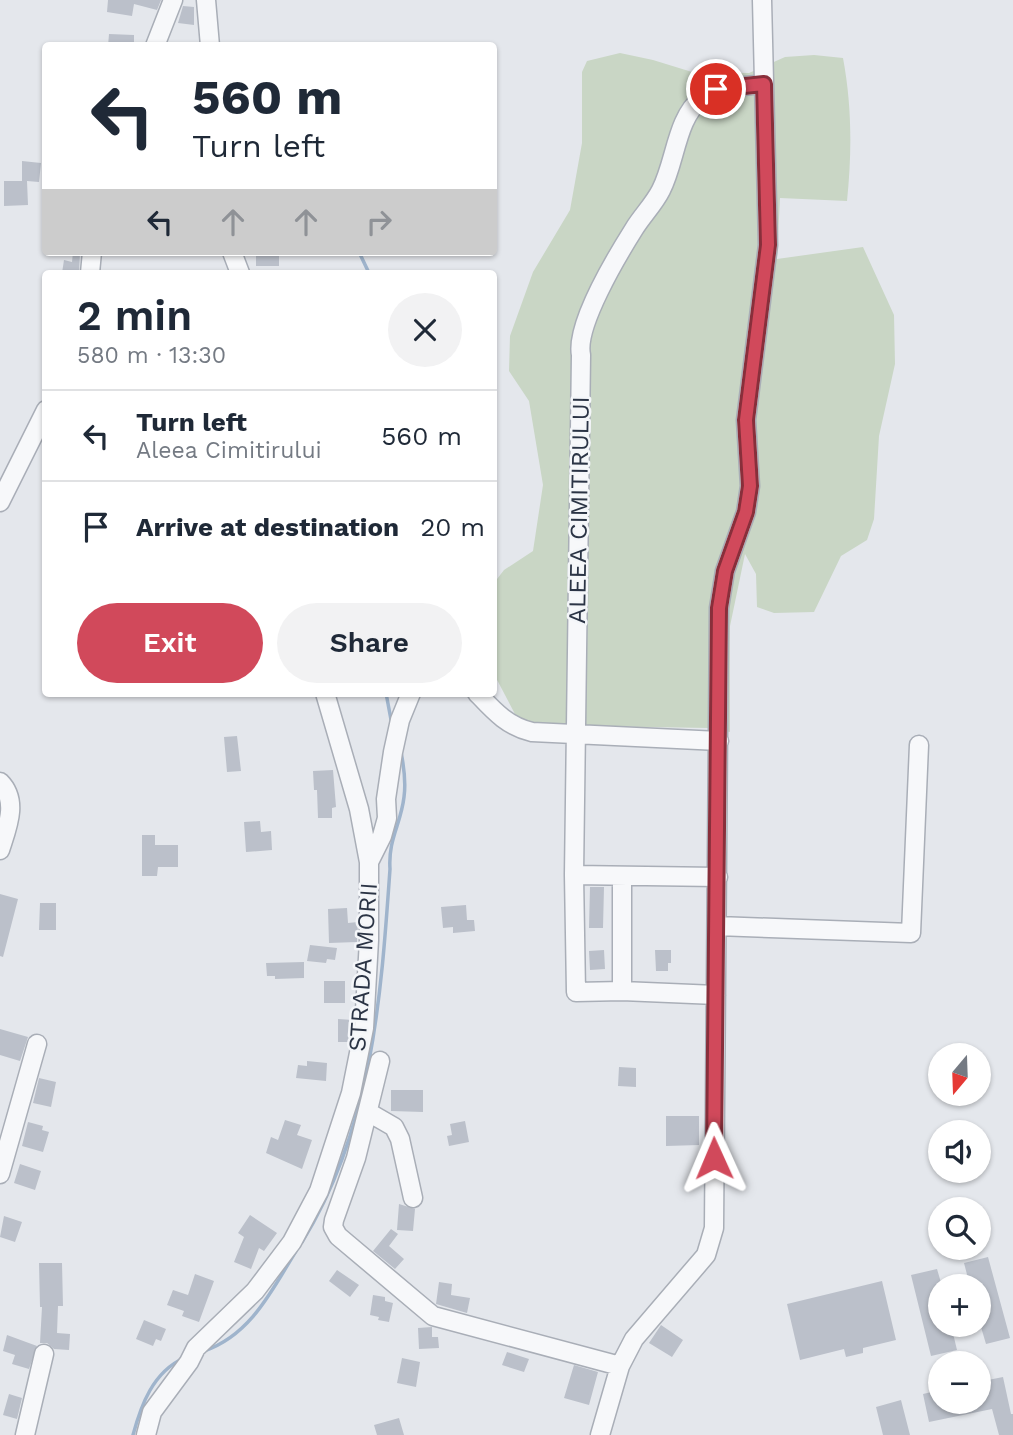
<!DOCTYPE html>
<meta charset="utf-8">
<style>
:root{--surface:#fff;--page:#f2f2f3;--text:#1f2937;--muted:#747a83;--line:#e0e1e3;--accent:#d1495b}
body{margin:0;font-family:"Work Sans",sans-serif;background:var(--page);color:var(--text);height:100vh;display:flex;flex-direction:column;font-size:26px;white-space:nowrap}
*{box-sizing:border-box;margin:0}
p{font-size:23px;color:var(--muted)}
.icon{flex:none;width:38px;height:38px;fill:none;stroke:currentColor;stroke-width:2;stroke-linecap:round;stroke-linejoin:round}
.map{position:relative;flex:1;overflow:hidden}
.drawer{position:absolute;left:42px;top:270px;width:455px;height:427px;display:flex;flex-direction:column;background:var(--surface);border-radius:7px;box-shadow:0 2px 5px #0004}
.drawer>*{flex:none}
.guide{position:absolute;left:42px;top:42px;width:455px;height:214px;border-radius:7px;box-shadow:0 2px 5px #0004;background:#fff;color:var(--text);overflow:hidden}
.needle{width:46px;rotate:199deg}
.fabs{position:absolute;left:928px;top:1043px;display:grid;gap:14px}
.fabs a{display:grid;place-items:center;width:63px;height:63px;border-radius:50%;background:var(--surface);box-shadow:0 2px 5px #0004;font-size:35px}
.pin{position:absolute;display:grid;place-items:center;width:60px;height:60px;color:#fff;margin:-30px;border:4px solid #fff;border-radius:50%;box-shadow:0 2px 7px #0007}
.me{position:absolute;width:77px;margin:-38px;rotate:359deg;stroke-linejoin:round;filter:drop-shadow(0 0 5px #0008)}
.turn{display:flex;align-items:center;gap:24px;height:147px;padding:0 35px;font-size:32px}
.turn .icon{width:91px;height:91px;stroke-width:2.5}
.turn b{display:block;font-size:49px;line-height:60px}
.lanes{display:flex;align-items:center;height:66px;padding:0 35px;background:#0003;justify-content:center;gap:35px;direction:ltr}
.lanes .off{opacity:.35}
.round{display:grid;place-items:center;flex:none;width:74px;height:74px;border-radius:37px;background:var(--page)}
.head{display:flex;align-items:center;justify-content:space-between;height:119px;padding:0 35px}
h1{font-size:42px;font-weight:600;line-height:52px}
.button{display:flex;gap:14px;margin-top:auto;padding:14px 35px}
.button a{flex:1;height:80px;border-radius:42px;background:var(--accent);color:#fff;font-size:28px;font-weight:600;line-height:80px;text-align:center}
.button a+a{background:var(--page);color:var(--text)}
ul{padding:0;list-style:none}
li{display:flex;align-items:center;gap:21px;height:91px;padding:0 35px;border-top:2px solid var(--line)}
li div{flex:1}
li b{display:block;font-size:26px}
li em{font-style:normal}
.map>svg:first-child{display:block}
.green{fill:#c9d6c5}
.lines{fill:none;stroke-linecap:round;stroke-linejoin:round}
.stream{stroke:#9fb4cc;stroke-width:3.5}
.building{fill:#bbc0ca}
.minor-casing{stroke:#a9aeb7;stroke-width:21}
.minor{stroke:#f7f8fa;stroke-width:18}
.route-casing{stroke:#882f3b;stroke-width:18}
.route{stroke:#d1495b;stroke-width:12}
.labels{text-anchor:middle;dominant-baseline:central;stroke-width:5;stroke-linejoin:round;paint-order:stroke}
.street-label{font-size:24px;fill:#2b3445;stroke:#f4f6f9}
</style>
<div class="map">
<svg width="1013" height="1435" viewBox="0 0 1013 1435">
<rect width="100%" height="100%" fill="#e4e7ec"/>
<path class="green" d="M620,53l33,7 39,12 57,1 36,-16 29,-2 29,3c9,48 9,94 4,143l-67,-3 -3,61 86,-12 31,68 1,49 -16,72 -5,83 -7,21 -26,16 -27,56 -40,1 -17,-6 -1,-33 -11,-20 -15,72v106l-21,-4 -184,-3 -9,-9 -22,-42v-91l10,-13 29,-19 10,-66 -14,-84 -20,-30 1,-35 23,-64 37,-62 12,-67v-71l5,-11z"/>
<g class="lines">
<path class="stream" d="M359,252l10,21
M386,693l6,32
M302,1242c70,-113 79,-244 88,-373 -2,-30 11,-45 14,-72 2,-14 0,-30 -3,-45
M204,1351c47,-16 68,-61 92,-100
M133,1435c8,-30 20,-63 51,-77"/>
</g>
<path class="building" d="M108,0h53l-4,10 -23,-6 -2,12 -25,-4z
M183,6l11,1v18l-16,-2z
M109,34l25,1v11h-26z
M22,161l19,2 -2,19 -12,-1 1,24 -24,1v-25h18z
M73,252l7,1 -1,20h-17l2,-13 8,2z
M256,252h23v14h-23z
M237,736l4,35 -14,1 -3,-35z
M333,770l3,37 -4,1v10h-14l-1,-28h-3l-1,-19z
M260,821l1,11 10,-1 1,19 -26,2 -2,-30z
M142,835h13v10h23v22h-20l-1,9h-15z
M590,887h14l-1,41h-14z
M0,894l18,5 -15,58 -3,-1z
M40,903h16v27h-17z
M466,905l1,15h7l1,11 -22,2v-6l-10,1 -2,-21z
M347,908l1,15 10,-1 -1,20 -28,1 -1,-34z
M310,945l27,3 -2,12 -8,-1 -1,4 -19,-2z
M604,950l1,19 -15,1 -1,-19z
M655,950h16v13h-3v8h-12z
M304,962v16l-29,1v-3h-8l-1,-13z
M324,981h21v22h-21z
M338,1019l15,1 -3,22h-12z
M0,1029l28,8 -8,24 -20,-6z
M307,1061l20,2 -1,18 -30,-3 2,-13 9,1z
M619,1067l17,1v19l-18,-1z
M39,1078l17,4 -5,25 -18,-4z
M391,1090h32v22l-32,-1z
M666,1116h33v29l-33,1z
M285,1120l16,5 -4,10 15,5 -10,29 -36,-16 5,-16 7,3z
M465,1121l4,21 -20,4 -2,-10 5,-1 -2,-11z
M28,1122l15,4 -1,4 7,2 -6,20 -21,-6z
M20,1164l21,7 -6,19 -21,-7z
M399,1204l16,5 -2,22 -16,-1z
M250,1215l27,18 -13,18 -5,-3 -8,21 -17,-7 10,-25 -6,-4z
M4,1216l18,6 -7,20 -15,-5z
M391,1229l7,5 -9,12 15,13 -9,10 -22,-18z
M988,1257l22,81 -24,6 -8,-27v-31h-8l-6,-23z
M39,1263h23l1,43h-5l-1,27 13,1 -1,16 -15,-1 -7,-6h-7l2,-36h-2z
M937,1269l5,17 -2,39h11l6,25 -26,6 -20,-81z
M337,1270l22,15 -9,12 -21,-16z
M195,1274l19,7 -15,41 -17,-6 2,-5 -17,-6 6,-15 15,5z
M882,1281l14,59 -33,8v5l-17,4 -2,-8 -44,11 -13,-56z
M439,1282l13,2 -1,11 19,3 -3,15 -31,-9z
M373,1295l12,2v4l8,2 -4,19 -11,-2 1,-3 -9,-2z
M144,1320l22,9 -5,12 -5,-2 -3,7 -17,-7z
M661,1325l22,15 -11,17 -23,-14z
M432,1327v10h6l1,11 -20,1 -1,-21z
M7,1335l30,11 -8,23 -17,-5 3,-9 -12,-4z
M507,1352l22,7 -5,13 -22,-7z
M402,1358l18,4 -4,25 -19,-4z
M574,1365l24,7 -9,33 -25,-7z
M1003,1377l8,37h2v21h-14l-7,-26 -63,13 -6,-28 17,-4v12h38v-20z
M9,1394l13,4 -5,21 -14,-4z
M901,1400l9,35h-27l-7,-28z
M399,1418l5,17h-27l-3,-10z"/>
<g class="lines">
<defs>
<path id="minor" d="M206,0l4,46
M155,46l18,-46
M232,252l8,21
M90,273l2,-21
M0,502l46,-92
M477,693c17,18 30,33 55,39l187,9
M0,782c19,19 7,46 0,68
M369,862l13,-26 5,-18 -1,-19 7,-47 7,-32 11,-27
M574,875l2,117 46,-1
M622,876v115l94,4
M718,877l-144,-2 7,-520c-6,-29 36,-99 53,-126 8,-13 20,-25 27,-39 15,-29 15,-72 41,-92 17,-13 41,-11 62,-14
M717,926l194,7 8,-188
M380,1061l-24,97 -22,62 -1,7 5,9 95,80 187,50
M368,1112l26,15 6,12 13,59
M0,1174l37,-130
M25,1435l19,-81
M146,1435l6,-23 37,-50 7,-14 59,-57 37,-49 27,-51 32,-98 13,-65 5,-88v-78l-10,-53 -34,-116
M600,1435l20,-69 14,-27 72,-84 8,-27 5,-620 6,-37 21,-59 4,-26 -4,-66 22,-175 -6,-245"/>
</defs>
<use href="#minor" class="minor-casing"/>
<use href="#minor" class="minor"/>
</g>
<g class="lines">
<defs>
<path id="route" d="M714,1158l5,-550 6,-37 21,-59 4,-26 -4,-66 22,-175 -4,-161 -48,5"/>
</defs>
<use href="#route" class="route-casing"/>
<use href="#route" class="route"/>
</g>
<g class="labels">
<g class="street-label">
<text transform="translate(579 510) rotate(-89)">ALEEA CIMITIRULUI</text>
<text transform="translate(363 967) rotate(-86)">STRADA MORII</text>
</g>
</g>
</svg>
<div class="fabs">
<a><svg class="needle" viewBox="-14 -14 28 28"><path d="M0-13l5 13h-10z" fill="#e53935"/><path d="M0 13l5-13h-10z" fill="#747a83"/></svg></a>
<a><svg class="icon" aria-label="sound" viewBox="0 0 24 24"><path d="M4 9h4l5-4v14l-5-4H4zM17 9q2 3 0 6"/></svg></a>
<a><svg class="icon" aria-label="search" viewBox="0 0 24 24"><circle cx="10" cy="10" r="6"/><path d="M15 15l6 6"/></svg></a>
<a>+</a>
<a>−</a>
</div>
<div class="pin" style="left:716px;top:89px;background:#d93025"><svg class="icon" aria-label="arrive" viewBox="0 0 24 24"><path d="M6 21V4h12l-3 4 3 4H6"/></svg></div>
<svg class="me" style="left:714px;top:1158px" viewBox="-20 -20 40 40"><path d="M0-17L14 15 0 8-14 15z" fill="#d1495b" stroke="#fff" stroke-width="4"/></svg>
<div class="guide">
<div class="turn"><svg class="icon" aria-label="left" viewBox="0 0 24 24"><path d="M17 20v-9H6M10 6l-5 5 5 5"/></svg><div><b>560 m</b>Turn left</div></div>
<div class="lanes"><svg class="icon" aria-label="left" viewBox="0 0 24 24"><path d="M17 20v-9H6M10 6l-5 5 5 5"/></svg><svg class="icon off" aria-label="ahead" viewBox="0 0 24 24"><path d="M12 20V5M6 11l6-6 6 6"/></svg><svg class="icon off" aria-label="ahead" viewBox="0 0 24 24"><path d="M12 20V5M6 11l6-6 6 6"/></svg><svg class="icon off" aria-label="right" viewBox="0 0 24 24"><path d="M7 20v-9h11M14 6l5 5-5 5"/></svg></div>
</div>
<section class="drawer">
<div class="head"><div><h1>2 min</h1><p>580 m · 13:30</p></div><a class="round"><svg class="icon" aria-label="close" viewBox="0 0 24 24"><path d="M6 6l12 12M18 6L6 18"/></svg></a></div>
<ul>
<li><svg class="icon" aria-label="left" viewBox="0 0 24 24"><path d="M17 20v-9H6M10 6l-5 5 5 5"/></svg><div><b>Turn left</b><p>Aleea Cimitirului</p></div><em>560 m</em></li>
<li><svg class="icon" aria-label="arrive" viewBox="0 0 24 24"><path d="M6 21V4h12l-3 4 3 4H6"/></svg><div><b>Arrive at destination</b></div><em>20 m</em></li>
</ul>
<div class="button"><a>Exit</a><a>Share</a></div>
</section>
</div>
